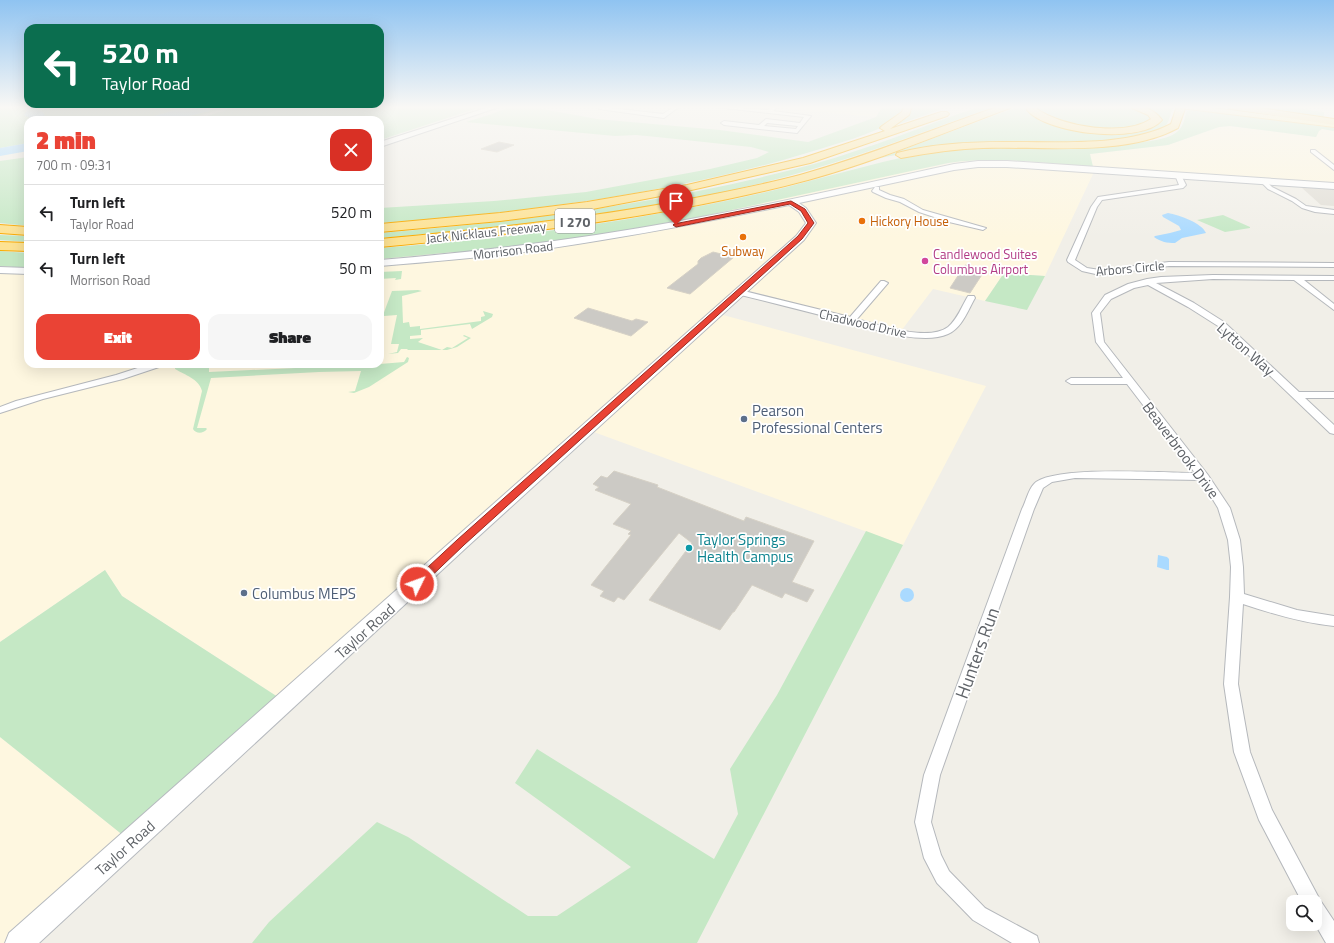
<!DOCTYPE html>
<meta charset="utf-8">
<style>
:root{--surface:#fff;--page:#f6f6f6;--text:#202124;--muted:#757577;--line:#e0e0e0;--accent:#ea4335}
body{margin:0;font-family:"Titillium Web",sans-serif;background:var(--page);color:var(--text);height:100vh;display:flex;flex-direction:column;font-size:15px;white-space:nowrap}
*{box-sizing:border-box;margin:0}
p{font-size:13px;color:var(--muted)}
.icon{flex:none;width:22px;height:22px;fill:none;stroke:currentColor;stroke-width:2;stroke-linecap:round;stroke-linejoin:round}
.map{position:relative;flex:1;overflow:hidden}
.panel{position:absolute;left:24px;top:116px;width:360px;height:252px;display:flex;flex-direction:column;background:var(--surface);border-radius:12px;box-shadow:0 4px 16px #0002}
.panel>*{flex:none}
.hud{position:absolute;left:24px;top:24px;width:360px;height:84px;border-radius:12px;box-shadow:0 4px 16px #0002;background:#0b6e4f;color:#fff;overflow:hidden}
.buttons{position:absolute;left:1286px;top:895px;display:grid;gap:8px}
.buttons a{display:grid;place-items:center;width:36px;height:36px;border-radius:8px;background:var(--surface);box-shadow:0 4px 16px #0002;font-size:20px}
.pin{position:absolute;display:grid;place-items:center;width:34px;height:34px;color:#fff;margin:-41px -17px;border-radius:50% 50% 50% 0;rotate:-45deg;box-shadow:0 0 4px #0007}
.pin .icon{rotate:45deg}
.me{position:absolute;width:44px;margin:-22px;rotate:48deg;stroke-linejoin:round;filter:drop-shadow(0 0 3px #0008)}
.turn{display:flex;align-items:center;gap:14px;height:84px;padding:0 12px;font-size:18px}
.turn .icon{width:52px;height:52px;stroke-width:2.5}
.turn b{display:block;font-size:28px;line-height:34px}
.round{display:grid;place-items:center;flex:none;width:42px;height:42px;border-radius:12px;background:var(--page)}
.headline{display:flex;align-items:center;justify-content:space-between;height:68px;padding:0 12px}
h1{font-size:24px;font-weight:800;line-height:30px;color:var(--accent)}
.cta{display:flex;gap:8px;margin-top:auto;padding:8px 12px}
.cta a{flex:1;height:46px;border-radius:12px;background:var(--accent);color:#fff;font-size:16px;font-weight:800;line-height:46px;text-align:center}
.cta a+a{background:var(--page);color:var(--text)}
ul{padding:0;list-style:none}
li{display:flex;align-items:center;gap:12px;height:56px;padding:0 12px;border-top:1px solid var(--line)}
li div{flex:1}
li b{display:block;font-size:15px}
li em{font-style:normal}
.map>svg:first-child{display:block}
.commercial{fill:#fef7e0}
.education{fill:#e1ded6}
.green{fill:#c5e8c5}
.water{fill:#aadaff}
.building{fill:#cccac5;stroke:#d6d1c6}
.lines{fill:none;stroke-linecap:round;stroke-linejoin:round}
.street-casing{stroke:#b5b8bc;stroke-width:2}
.secondary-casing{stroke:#b6babf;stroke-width:2}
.primary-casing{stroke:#f2c960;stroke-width:2}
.highway-casing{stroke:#f9ab00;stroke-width:2}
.street{fill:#fff;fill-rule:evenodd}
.secondary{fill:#fff;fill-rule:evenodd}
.primary{fill:#fff2af;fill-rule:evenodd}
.highway{fill:#fde293;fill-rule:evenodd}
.route{fill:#ea4335;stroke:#982c22}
.food-dot{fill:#e8710a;stroke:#fff;stroke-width:1.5}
.hotel-dot{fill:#d1479c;stroke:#fff;stroke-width:1.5}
.service-dot{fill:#5c6f8a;stroke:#fff;stroke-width:1.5}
.culture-dot{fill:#0f9aa8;stroke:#fff;stroke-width:1.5}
.labels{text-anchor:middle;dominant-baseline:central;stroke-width:3.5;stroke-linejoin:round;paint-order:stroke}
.far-food-label{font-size:13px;fill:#c56008;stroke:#fff;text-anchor:start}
.far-street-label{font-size:13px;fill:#5f6368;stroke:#fff}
.far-hotel-label{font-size:13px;fill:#b23c85;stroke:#fff;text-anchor:start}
.shield{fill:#fff;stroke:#8f9295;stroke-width:1}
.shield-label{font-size:14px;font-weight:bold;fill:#5f6368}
.street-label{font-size:15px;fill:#5f6368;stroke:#fff}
.service-label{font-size:15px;fill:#4e5e75;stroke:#fff;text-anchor:start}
.culture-label{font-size:15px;fill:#0d838f;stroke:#fff;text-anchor:start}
.near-street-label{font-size:18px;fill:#5f6368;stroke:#fff}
</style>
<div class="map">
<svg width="1334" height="943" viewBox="0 0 1334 943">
<rect width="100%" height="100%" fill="#f1efe8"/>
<path class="commercial" d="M782,106h101l-7,11h-2l-94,-9z
M1230,126l86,11 2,-6 4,-2 12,2v58l-240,-17 -49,104 -41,-3 -19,28 -52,-12 -32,42 -151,-40 -27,24 263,71 -83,159 -323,-118 -299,272 -159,-103 -17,-26 -105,72v-376l28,2v96h352v-105l74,-7h16l498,-92 48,1 77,5 -3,-12 78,-9 51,-18z
M0,737l124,99 -119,107h-5z"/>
<path class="education" d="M1301,187l33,2v17l-13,-1z"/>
<path class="green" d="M0,106h189l-49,14h-112v23l-28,5z
M223,106h11l-51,14h-19l26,-4z
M239,106h245l-104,34v-20h-186z
M511,106l21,1 65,12 123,11 88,12 68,-25 7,-11h22c-3,19 -53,33 -69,38 -148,48 -302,68 -456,79v-15l114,-7 92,-9 124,-23 47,-11 12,-6 -18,-5 -94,-10 -21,-2 -21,1 -149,-14 26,-8z
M913,106h38l-55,19c7,-5 15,-10 17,-19z
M981,106h15c-61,21 -121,45 -183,63 -140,42 -288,57 -433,69v-5c146,-12 293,-31 434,-69 57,-16 112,-39 167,-58z
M1020,106h11l2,6 50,17 57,1 14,-3 7,-7 -6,-8 -17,-6h30l5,1 -5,15 -3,5 -17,8 -49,7 -183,9 -36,7z
M1037,106h95l10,3 12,10 -13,8 -38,2 -41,-6 -24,-12z
M1238,106h44l42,6v5l10,2v1z
M1191,109l143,19v3l-12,-2 -3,2 -3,6 -86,-11 -11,1 -51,18 -78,9 3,13c-48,-4 -97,-11 -145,-4l-263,57 -121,21 -94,11h-16l-74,7v-11c119,-8 239,-25 355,-49 74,-15 146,-41 221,-51l170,-4c13,-2 45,-3 54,-15 4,-5 5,-13 7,-18z
M28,157v69l-28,-3v-62z
M1223,215l27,12v1l-25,4 -28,-12z
M0,235l28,1v6l-28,-2z
M0,251l28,2v15l-28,-2z
M402,271l-1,8 -6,1 1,-2 -16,1v-7z
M1004,273l41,3 -18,34 -42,-9z
M418,290l4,1 -20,5 1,27 6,-1 1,5 10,-1v3l61,-8v-4l4,-1 -2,-5 10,3 -1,3 -20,12 -2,-5 -49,6v5l-11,1v3l13,-1 -5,4 24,8 5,-3 5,1 16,-10 -5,-2 1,-1 7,3 -14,9 -10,3h-39l-1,-1h-6l-3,4 -10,1 9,-2 2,-8h-8l6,-29 -13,1 -4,3v-3l3,-1 9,-24z
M407,357l2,1 -1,4 -39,25 -15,6 -6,-1 7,-1 6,-20 -42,1 -108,6 -14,50h9l1,1c-4,5 -11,5 -14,0l9,-38c-3,-12 -17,-16 -27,-22v-5h36l-2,4v4l171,-8 24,-2z
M866,531l37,14 -206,398h-445l17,-21 108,-100 31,15 120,79h29l74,-49 -116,-84 22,-34 177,110 24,-45 -8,-45 47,-74z
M105,570l17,26 159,103 -157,137 -124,-99v-95z"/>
<path class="water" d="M0,106h42l-6,3 7,3 4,8h-17v-2l-6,-3 3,-5 -14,-4 -13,2z
M189,106h34c-27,11 -55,14 -83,14z
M28,143v8l-28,5v-8z
M1168,213c11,2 34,10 38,20l-24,5 -7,5c-8,0 -14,-1 -21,-6l1,-1 15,-3 11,-3 -2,-4 -16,-9 -1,-2z
M1158,555l9,2 2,2v11h-2l-10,-3z
M900 595a7 7 0 1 1 14 0a7 7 0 1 1-14 0Z"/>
<path class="building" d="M499,142l15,3 -17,7 -16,-3z
M713,252l21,5 -44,37 -23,-6 31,-24v-3l3,-3z
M965,265l20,5 -15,23 -20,-5z
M588,308l44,13 4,-2 12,3 -17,14 -57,-18z
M614,471l44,14 -1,2 87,34 2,-4 68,24 -22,41 22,8 -7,12 -22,-9 -3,5 -30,-13 -18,27h-1l-13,18 -71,-30 43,-57 -13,-10 -55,67 -6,-3 -4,5 -14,-6 4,-5 -13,-6 40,-50 -3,-1 3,-3 -18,-7 18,-20 -36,-14 4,-3 -6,-3 8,-8 6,2z"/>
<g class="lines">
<defs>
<path id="street" d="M675,106h5l-16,12 -65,-9 3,-2 61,7z
M714,106l54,4 5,-4h5l-5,5 38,5 -14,17 -73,-8 -3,-2 3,-2 35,4 7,-6 34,4 4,-6 -88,-10zM767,123l31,3 -2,3 -32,-3z
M1311,150h4l19,15v5l-23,-18z
M1178,173l3,2 5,10 -3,3 -81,12 -5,7 -22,53 12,8 13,2 69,-8 165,1v4l-165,-1 -69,9 -18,-4 -14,-9 -1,-2 24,-53 7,-10 81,-12 -4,-10z
M1261,180h4l7,7 24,12 10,7 28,4v4l-19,-2 -13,-4 -10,-7 -24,-12 -7,-7z
M875,187h4v3l11,5 14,4 19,11 63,18 -3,2 -34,-8 -30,-10 -19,-10 -14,-4 -13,-6 -1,-1z
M1213,275l121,1v4h-30l30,24v6l-40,-30 -81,-1 -57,4 38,20 30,19 75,70h35v6h-29l29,27v9l-4,-1 -112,-107 -30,-19 -40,-22 -14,3 -23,11 -11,14 4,29 104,133 22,33 10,32 3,27 1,27 53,16 37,6v10c-31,-3 -61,-12 -91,-22l-5,80 12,68 22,58 48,90 14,21v22h-8l-11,-19v-22h-13l-43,-82 -25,-68 -10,-68 6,-87 1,-30 -3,-27 -10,-32 -17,-28 -126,-2 -23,4 -9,6 -9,21 -94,266 -9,47 10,33 8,16 36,37 52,28 2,7h-27l-39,-23 -36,-37 -13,-25 -9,-36 9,-47 98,-266c4,-7 6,-19 12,-25 17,-19 132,-11 161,-11l-68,-89h-56l-5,-3 5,-3h52l-27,-36 -4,-29 13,-18 23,-11 19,-5 14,-2z
M881,281h3l4,2 -31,36c22,6 71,23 91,8 9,-7 14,-21 20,-31h6l1,2c-7,12 -13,30 -27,36 -28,13 -87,-9 -116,-16 -32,-8 -63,-16 -95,-24l-1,-2 4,-2 110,27z
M150,364h14l-2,2 -39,13 -80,20 -43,14v-6l16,-6 100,-26z"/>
<path id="secondary" d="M492,106h10l-122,41v-5z
M978,161h29l327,22v6l-327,-22h-29l-24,3 -155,33 7,5 10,15 -12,17 -337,307 -428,396h-34l4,-10 787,-697 10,-13 -7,-11 -10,-7c-88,18 -176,35 -265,47 -48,6 -96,10 -144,14v-6c72,-6 144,-14 216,-25 120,-18 239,-45 358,-71z
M0,267l28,1v6l-28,-1z"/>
<path id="primary" d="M1176,106h20l138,17v4l-154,-19z"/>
<path id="highway" d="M904,106h8l-3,9 -19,14 51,-17h6l2,2 -2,2 -137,47 -123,28 -100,19 -87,11 -120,11v-8l120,-11 87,-11 100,-17 116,-27 82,-27 -5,-3 2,-2 20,-14z
M1000,106h12l-2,2c-67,25 -133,53 -202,72 -138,37 -286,54 -428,67v-8c110,-10 221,-22 330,-44 30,-6 60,-12 90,-20 68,-19 133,-46 200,-69z
M1028,106h9v3c26,18 87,28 114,10l-3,-4 -16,-7 -1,-2c13,0 23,3 31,14 -21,25 -115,14 -135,-10z
M1177,106h9l-8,22c-54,29 -135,18 -195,20 -28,1 -55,5 -82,10l-5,-3 1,-2c34,-9 71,-11 106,-11 51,-1 122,6 168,-18z
M1226,106h20l88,13v6l-103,-16z
M0,225l28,2v8l-28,-2z
M0,242l28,1v8l-28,-1z"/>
</defs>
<use href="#street" class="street-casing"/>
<use href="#secondary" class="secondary-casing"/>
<use href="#primary" class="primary-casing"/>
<use href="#highway" class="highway-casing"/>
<use href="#street" class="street"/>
<use href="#secondary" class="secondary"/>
<use href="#primary" class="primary"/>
<use href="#highway" class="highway"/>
</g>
<linearGradient id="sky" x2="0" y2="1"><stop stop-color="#8fc3f1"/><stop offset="0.45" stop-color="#f9f8f5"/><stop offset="1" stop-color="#f9f8f5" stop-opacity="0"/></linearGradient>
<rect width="1334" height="238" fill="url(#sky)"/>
<path class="route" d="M791,201l14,8 9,14 -12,16 -338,306 -43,41h-8l-1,-2 1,-3 44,-41 341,-304 10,-13 -7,-12 -11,-7 -114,23 -3,-2 1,-1z"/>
<g class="food-dot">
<circle cx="862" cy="221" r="4"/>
<circle cx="743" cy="237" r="4"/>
</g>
<circle class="hotel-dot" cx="925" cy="261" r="4"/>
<g class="service-dot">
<circle cx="744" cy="419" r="4"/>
<circle cx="244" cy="593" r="4"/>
</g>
<circle class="culture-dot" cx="689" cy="548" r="4"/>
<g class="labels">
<g class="far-food-label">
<text x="870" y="221">Hickory House</text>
<text x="743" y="251" text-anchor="middle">Subway</text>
</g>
<g class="far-street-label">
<text transform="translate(486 232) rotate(-6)">Jack Nicklaus Freeway</text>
<text transform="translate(513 250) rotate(-7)">Morrison Road</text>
<text transform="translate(1130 268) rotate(-5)">Arbors Circle</text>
<text transform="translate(863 323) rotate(13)">Chadwood Drive</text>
</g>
<g class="far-hotel-label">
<text x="933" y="254">Candlewood Suites<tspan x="933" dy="15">Columbus Airport</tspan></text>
</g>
<rect class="shield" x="555" y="209" width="40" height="24" rx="3"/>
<g class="shield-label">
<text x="575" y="221">I 270</text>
</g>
<g class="street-label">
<text transform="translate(1246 349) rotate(42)">Lytton Way</text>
<text transform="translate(1181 450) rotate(53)">Beaverbrook Drive</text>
<text transform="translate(365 631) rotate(-42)">Taylor Road</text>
<text transform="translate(125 848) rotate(-42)">Taylor Road</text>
</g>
<g class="service-label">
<text x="752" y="410">Pearson<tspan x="752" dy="17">Professional Centers</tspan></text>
<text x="252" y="593">Columbus MEPS</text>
</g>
<g class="culture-label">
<text x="697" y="539">Taylor Springs<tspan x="697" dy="17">Health Campus</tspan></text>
</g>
<g class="near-street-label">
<text transform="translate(977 653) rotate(-70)">Hunters Run</text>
</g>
</g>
</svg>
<div class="buttons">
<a><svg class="icon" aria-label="search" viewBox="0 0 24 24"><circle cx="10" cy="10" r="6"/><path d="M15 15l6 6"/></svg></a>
</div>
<div class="pin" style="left:676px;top:225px;background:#d93025"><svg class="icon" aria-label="arrive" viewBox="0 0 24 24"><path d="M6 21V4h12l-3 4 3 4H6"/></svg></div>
<svg class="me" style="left:417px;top:584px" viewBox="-20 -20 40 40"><circle r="17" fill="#ea4335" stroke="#fff" stroke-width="3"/><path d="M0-11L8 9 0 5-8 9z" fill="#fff"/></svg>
<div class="hud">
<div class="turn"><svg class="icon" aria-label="left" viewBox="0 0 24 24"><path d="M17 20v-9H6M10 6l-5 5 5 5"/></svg><div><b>520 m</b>Taylor Road</div></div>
</div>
<section class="panel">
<div class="headline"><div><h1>2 min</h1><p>700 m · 09:31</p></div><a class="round" style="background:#d93025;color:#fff"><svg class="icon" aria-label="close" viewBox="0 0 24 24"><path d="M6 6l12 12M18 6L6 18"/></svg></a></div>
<ul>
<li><svg class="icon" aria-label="left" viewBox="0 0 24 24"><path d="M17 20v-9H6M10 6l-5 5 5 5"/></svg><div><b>Turn left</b><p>Taylor Road</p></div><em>520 m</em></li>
<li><svg class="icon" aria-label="left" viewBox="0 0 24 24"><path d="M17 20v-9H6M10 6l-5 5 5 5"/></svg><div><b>Turn left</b><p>Morrison Road</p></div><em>50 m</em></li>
</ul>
<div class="cta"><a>Exit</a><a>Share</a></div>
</section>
</div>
